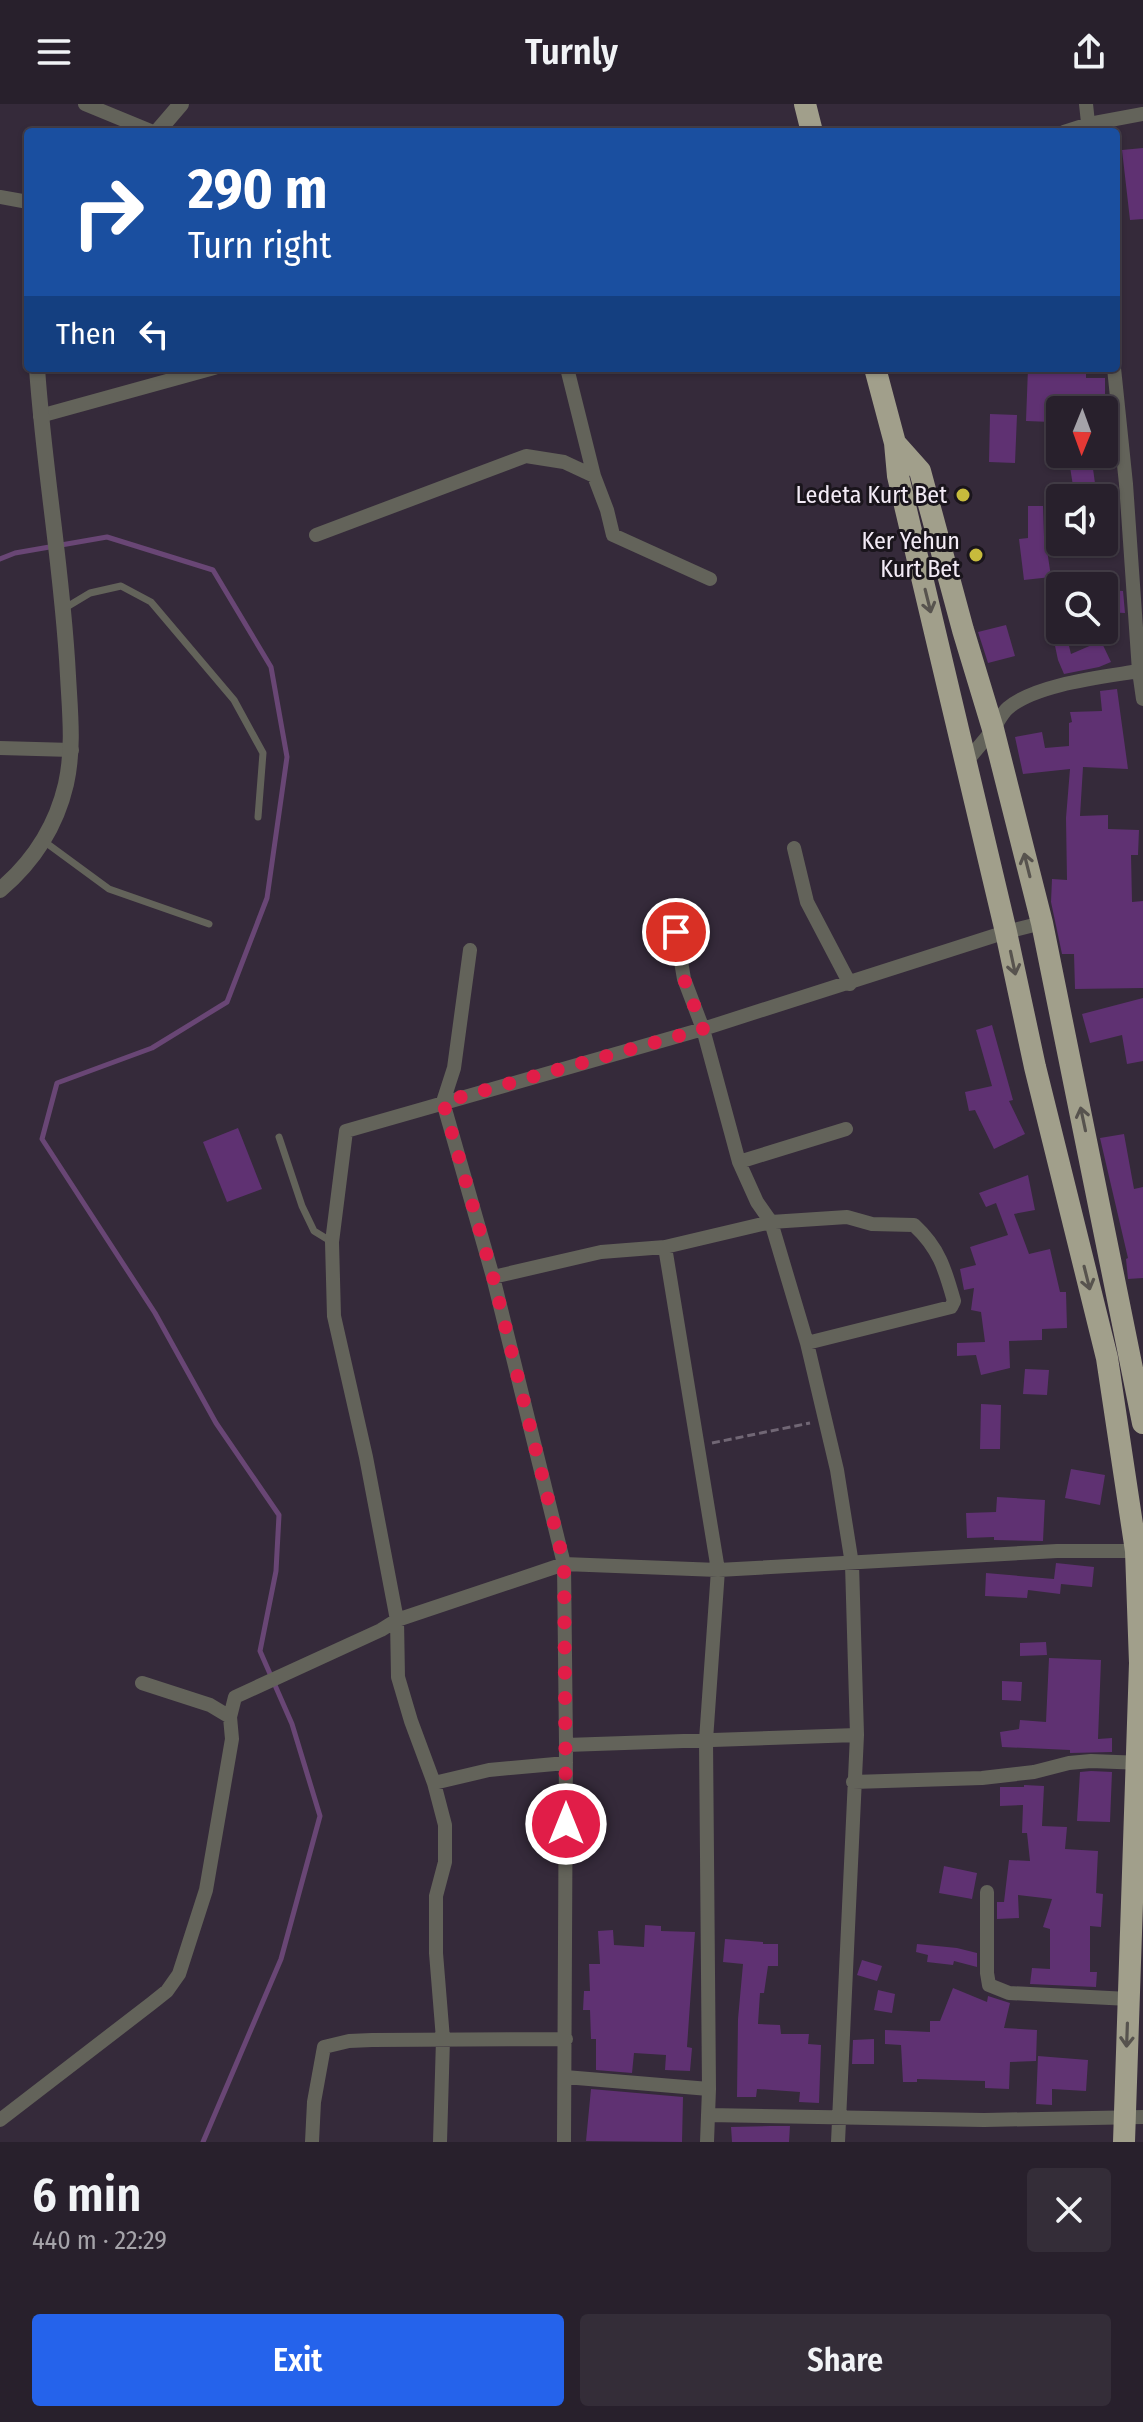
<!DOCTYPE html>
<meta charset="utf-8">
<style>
:root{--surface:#28202c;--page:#342d38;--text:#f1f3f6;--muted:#a5a3a9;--line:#443e48;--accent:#2563eb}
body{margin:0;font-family:"Fira Sans Condensed",sans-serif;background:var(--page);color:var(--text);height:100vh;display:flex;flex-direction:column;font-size:30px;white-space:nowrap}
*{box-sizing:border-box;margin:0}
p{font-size:26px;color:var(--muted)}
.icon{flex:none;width:44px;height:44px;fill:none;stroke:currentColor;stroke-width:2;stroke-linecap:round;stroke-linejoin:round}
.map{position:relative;height:2038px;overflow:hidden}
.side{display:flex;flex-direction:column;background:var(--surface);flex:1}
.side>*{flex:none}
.guide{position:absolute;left:24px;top:24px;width:1096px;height:244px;border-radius:8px;box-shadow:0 2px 6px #0004,0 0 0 2px var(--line);background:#1a4fa0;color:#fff;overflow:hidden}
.needle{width:52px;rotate:181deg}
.controls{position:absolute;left:1046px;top:292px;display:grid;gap:16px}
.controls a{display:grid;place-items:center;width:72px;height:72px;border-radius:8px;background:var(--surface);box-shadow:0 2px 6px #0004,0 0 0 2px var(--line);font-size:40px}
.pin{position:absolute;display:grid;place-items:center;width:68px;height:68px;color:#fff;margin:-34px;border:4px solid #fff;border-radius:50%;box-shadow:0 2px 8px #0007}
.me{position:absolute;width:88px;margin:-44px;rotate:0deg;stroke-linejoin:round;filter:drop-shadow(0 0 6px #0008)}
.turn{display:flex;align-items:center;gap:28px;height:168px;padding:0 32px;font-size:36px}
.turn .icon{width:104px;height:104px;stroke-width:2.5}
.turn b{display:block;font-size:56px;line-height:68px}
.then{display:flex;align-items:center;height:76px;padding:0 32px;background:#0003;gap:16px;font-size:30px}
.round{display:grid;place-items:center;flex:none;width:84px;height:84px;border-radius:8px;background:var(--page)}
.overview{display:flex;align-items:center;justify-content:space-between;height:136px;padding:0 32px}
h1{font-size:48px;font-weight:600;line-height:60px}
.action{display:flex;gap:16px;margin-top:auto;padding:16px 32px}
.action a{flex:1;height:92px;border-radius:8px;background:var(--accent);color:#fff;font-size:32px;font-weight:600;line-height:92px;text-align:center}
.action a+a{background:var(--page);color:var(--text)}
header{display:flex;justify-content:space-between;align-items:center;height:104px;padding:0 32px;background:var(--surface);font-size:36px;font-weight:600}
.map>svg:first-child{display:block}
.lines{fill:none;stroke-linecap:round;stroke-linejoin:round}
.stream{stroke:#694675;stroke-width:5}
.building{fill:#5f3172}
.path{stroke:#716775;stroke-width:3;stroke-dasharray:8 4;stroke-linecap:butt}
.service{stroke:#63635a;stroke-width:7}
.minor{stroke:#63635a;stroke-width:14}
.tertiary{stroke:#63635a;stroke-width:16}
.trunk{stroke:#a19f8b;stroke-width:22}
.oneway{stroke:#57534e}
.route{stroke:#e11d48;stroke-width:14;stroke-dasharray:0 25.2}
.poi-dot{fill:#c7bb3c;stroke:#1a151c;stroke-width:3}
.labels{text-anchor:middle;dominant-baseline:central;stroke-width:6;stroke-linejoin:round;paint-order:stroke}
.poi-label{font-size:24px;fill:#f3ebf6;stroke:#1a151c;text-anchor:end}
</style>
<header><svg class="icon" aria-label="menu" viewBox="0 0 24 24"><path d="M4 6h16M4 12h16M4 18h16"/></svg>Turnly<svg class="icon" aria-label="share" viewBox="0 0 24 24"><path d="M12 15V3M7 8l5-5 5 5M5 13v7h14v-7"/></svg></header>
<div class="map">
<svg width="1143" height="2038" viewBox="0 0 1143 2038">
<rect width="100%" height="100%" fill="#352a3a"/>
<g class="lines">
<path class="stream" d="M0,455l15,-6 92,-16 106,33 58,97 16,90 -20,141 -40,104 -75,46 -95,35 -15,56 113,174 61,110 63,92 -3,56 -16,80 32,73 28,92 -39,143 -78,183"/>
</g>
<path class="building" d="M1143,44v71l-13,1 -8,-70z
M1028,264h58v10h19v30h-16v-6l-28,-2 -1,7 -7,-1 -1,16 -26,-1z
M990,310l27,1 -2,48 -26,-1z
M1068,350h23l6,44h-52l-1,-3 29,-9z
M1028,402h15l1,30h1l6,41 -27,3 -5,-41 9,-1z
M1106,486l17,1 2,22 -21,-1z
M1006,521l9,31 -27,7 -10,-31z
M1067,534l4,16 30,-13 10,21 -12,5 -35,7 -6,-14 -4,-19z
M1117,585l11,80 -45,-2 -3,49 28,-1v14l31,1 -1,25h-7l1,47 11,-1v87l-68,1 -1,-35h-12l-11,-52 1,-23 15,1 -1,-62 4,-49 -47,5 -8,-37 27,-5 3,16 24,-2v-23l3,-1 -2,-10 32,-1 -2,-20z
M1143,894v63l-16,3 -5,-29 -32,8 -8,-29z
M992,921l21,75 -4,1 16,33 -31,15 -19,-39 -6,1 -4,-19 27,-6 -16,-56z
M238,1024l24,61 -35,13 -24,-60z
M1124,1030l10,55 9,-2v91l-15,1 -2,-20 2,-1 -28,-120z
M1028,1071l7,35 -21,4 15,40 21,-5 10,43h6l1,36 -25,1v11l-33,1 1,27 -29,7 -5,-20 -19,1v-13l28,-1 -4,-30 -10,-2 3,-22 -10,2 -4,-21 16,-4 -6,-18 38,-12 -12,-32 -10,4 -7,-14z
M1025,1265l24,1 -2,25 -24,-1z
M981,1300l20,1 -1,44h-20z
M1071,1365l34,6 -5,30 -35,-7z
M997,1393l48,3 -2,41 -49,-1v-3l-27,1 -1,-25 30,-1z
M1056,1459l38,4 -2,20 -31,-3 -1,10 -32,-4 -1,8 -42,-2 1,-23 68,6z
M1046,1538l1,13 -27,1v-13z
M1049,1554l52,2 -3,79 14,-1v14l-42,1v-3l-68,-3 -2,-15 19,-3 1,-9 26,2z
M1002,1577l20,1 -1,19 -19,-1z
M1091,1667l21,1 -2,50 -33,-1 3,-49z
M1024,1681l20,1 -2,40 25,1 -2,22 33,2 -2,42 7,1 -2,33 -11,-1v46h7l-1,15 -66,-3 2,-16 18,1v-40l-7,-2 9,-28 -34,-4 1,23 -22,1v-17h7l5,-42 21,1 -3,-28h-5l1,-28 -23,1v-19h24z
M944,1762l33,7 -5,26 -33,-6z
M645,1821l16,1v5l34,1 -8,115 5,1 -2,23 -25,-1 1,-15 -32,-2 -2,20 -36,-3v-31h-5l-1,-29h-7l1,-19h6l-1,-27h11l-2,-33 15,-1 1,15 30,2z
M725,1835l38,3v2h15v22h-10l-4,27h-4l-2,31 22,1 1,9h28l-1,10 13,1 -2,58 -20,-1 1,-10 -43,-3 -1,8h-19l1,-78 5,-55 -20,-2z
M917,1840l40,4 20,5v14l-23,-6 -1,4 -26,-3 1,-7 -12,-3z
M862,1856l20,6 -5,15 -20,-6z
M953,1884l34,14 1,-6 22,7 -6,25 33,2 -1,31 -26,1 -1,27 -24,-1v-7l-68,-2v3h-14l-2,-37 -16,-1v-14l45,2v-11h10z
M878,1886l17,4 -3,19 -18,-3z
M874,1935v25h-22l1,-24z
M1038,1952l50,4 -2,31 -34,-2v16l-16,-1z
M591,1985l92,8 -1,45 -96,-1z
M770,2022h20l-1,16h-57l-1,-15z"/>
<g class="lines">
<path class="path" d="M712,1339l98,-20"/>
<path class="service" d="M65,504l25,-15 31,-7 30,16 83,98 29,53 -5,64
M45,738l64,47 100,35
M279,1033l23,69 12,25 18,11"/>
<path class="minor" d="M85,0l68,28
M1086,0l3,28
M1064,28l25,-8 54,-10
M0,93l28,5
M567,264l27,108 13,34 6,25 97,44
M1114,264l12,116 13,187 4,28
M40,312l174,-48
M316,431l210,-79 38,6 30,14
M0,644l72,2
M966,658c9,-11 19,-22 28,-34 4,-6 8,-15 14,-20 28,-24 95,-31 131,-37
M794,744l13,54 43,82
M676,828l8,47 19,50 36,133 18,40 14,20 36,121 30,127 15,94 5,171 -19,407
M470,846l-16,118 -11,34 50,175 71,287 2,181 -2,397
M739,1058l107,-33
M665,1143l53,323 -12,170 3,349 -2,53
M493,1173l108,-25 64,-5 106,-25 76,-5 25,7 42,1c25,23 31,44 40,76l-3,6 -144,36
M142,1579l68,22 20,12
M566,1641l291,-10
M853,1678l129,-4 52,-6 35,-9 22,-2 52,2
M434,1679l55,-13 77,-7
M987,1788v81l2,12 20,8 120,6
M565,1973l144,12
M708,2011l276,5 159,-3
M0,2016l152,-117 15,-12 12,-17 27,-84 26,-151 -2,-22 5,-20 146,-67 16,-10 167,-56 154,6 339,-19h86
M312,2038l2,-40 10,-55 25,-6 23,-1 194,-1
M440,2038l3,-103 -7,-86v-57l9,-34v-37l-11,-42 -23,-62 -13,-44 -1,-57 -31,-163 -32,-141 -2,-74 14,-111 357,-102 303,-97 36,-9"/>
<path class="tertiary" d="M157,28l24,-28
M0,786c33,-28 56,-63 66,-106 8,-36 4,-72 2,-108 -5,-103 -24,-205 -31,-308"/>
<path class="trunk" d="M805,0l7,28
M875,264l20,75 3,33 108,456 29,135 72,291 29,193 4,112 -16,479
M895,339l25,28 43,159 30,99 49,194 101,500"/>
</g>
<defs><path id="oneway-shaft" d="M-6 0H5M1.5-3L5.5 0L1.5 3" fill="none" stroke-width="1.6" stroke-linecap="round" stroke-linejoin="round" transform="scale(2)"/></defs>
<g class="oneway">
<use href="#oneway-shaft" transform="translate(928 497) rotate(76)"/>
<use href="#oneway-shaft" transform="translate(1027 761) rotate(-104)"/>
<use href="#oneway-shaft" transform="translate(1013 859) rotate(78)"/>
<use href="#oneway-shaft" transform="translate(1083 1015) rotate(-102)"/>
<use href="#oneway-shaft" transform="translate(1087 1174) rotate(76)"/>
<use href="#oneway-shaft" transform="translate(1127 1931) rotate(92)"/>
</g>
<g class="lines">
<path class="route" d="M566,1720l-2,-260 -71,-287 -50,-175 260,-73 -19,-50 -8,-47"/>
</g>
<g class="poi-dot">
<circle cx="963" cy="391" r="8"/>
<circle cx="976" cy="451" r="8"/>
</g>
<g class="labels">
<g class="poi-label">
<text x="947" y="391">Ledeta Kurt Bet</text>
<text x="960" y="437">Ker Yehun<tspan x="960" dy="28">Kurt Bet</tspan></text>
</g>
</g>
</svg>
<div class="controls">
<a><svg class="needle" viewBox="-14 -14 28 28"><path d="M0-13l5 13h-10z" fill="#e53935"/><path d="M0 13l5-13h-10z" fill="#a5a3a9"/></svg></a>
<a><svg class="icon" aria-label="sound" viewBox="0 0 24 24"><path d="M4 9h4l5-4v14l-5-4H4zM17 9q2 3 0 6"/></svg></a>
<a><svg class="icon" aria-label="search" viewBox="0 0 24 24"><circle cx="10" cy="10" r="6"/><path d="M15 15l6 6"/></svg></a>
</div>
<div class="pin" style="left:676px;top:828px;background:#d93025"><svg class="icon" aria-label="arrive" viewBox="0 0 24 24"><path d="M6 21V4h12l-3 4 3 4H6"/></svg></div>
<svg class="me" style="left:566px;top:1720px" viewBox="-20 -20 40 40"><circle r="17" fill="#e11d48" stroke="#fff" stroke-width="3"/><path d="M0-11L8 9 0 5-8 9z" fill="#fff"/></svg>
<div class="guide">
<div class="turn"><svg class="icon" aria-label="right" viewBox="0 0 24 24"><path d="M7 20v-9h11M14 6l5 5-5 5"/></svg><div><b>290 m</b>Turn right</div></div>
<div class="then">Then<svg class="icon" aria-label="left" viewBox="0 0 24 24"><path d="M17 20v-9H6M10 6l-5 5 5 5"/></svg></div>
</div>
</div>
<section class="side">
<div class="overview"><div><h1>6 min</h1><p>440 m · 22:29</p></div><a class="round"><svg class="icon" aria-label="close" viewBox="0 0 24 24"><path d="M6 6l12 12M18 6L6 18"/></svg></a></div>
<div class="action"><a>Exit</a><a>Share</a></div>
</section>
